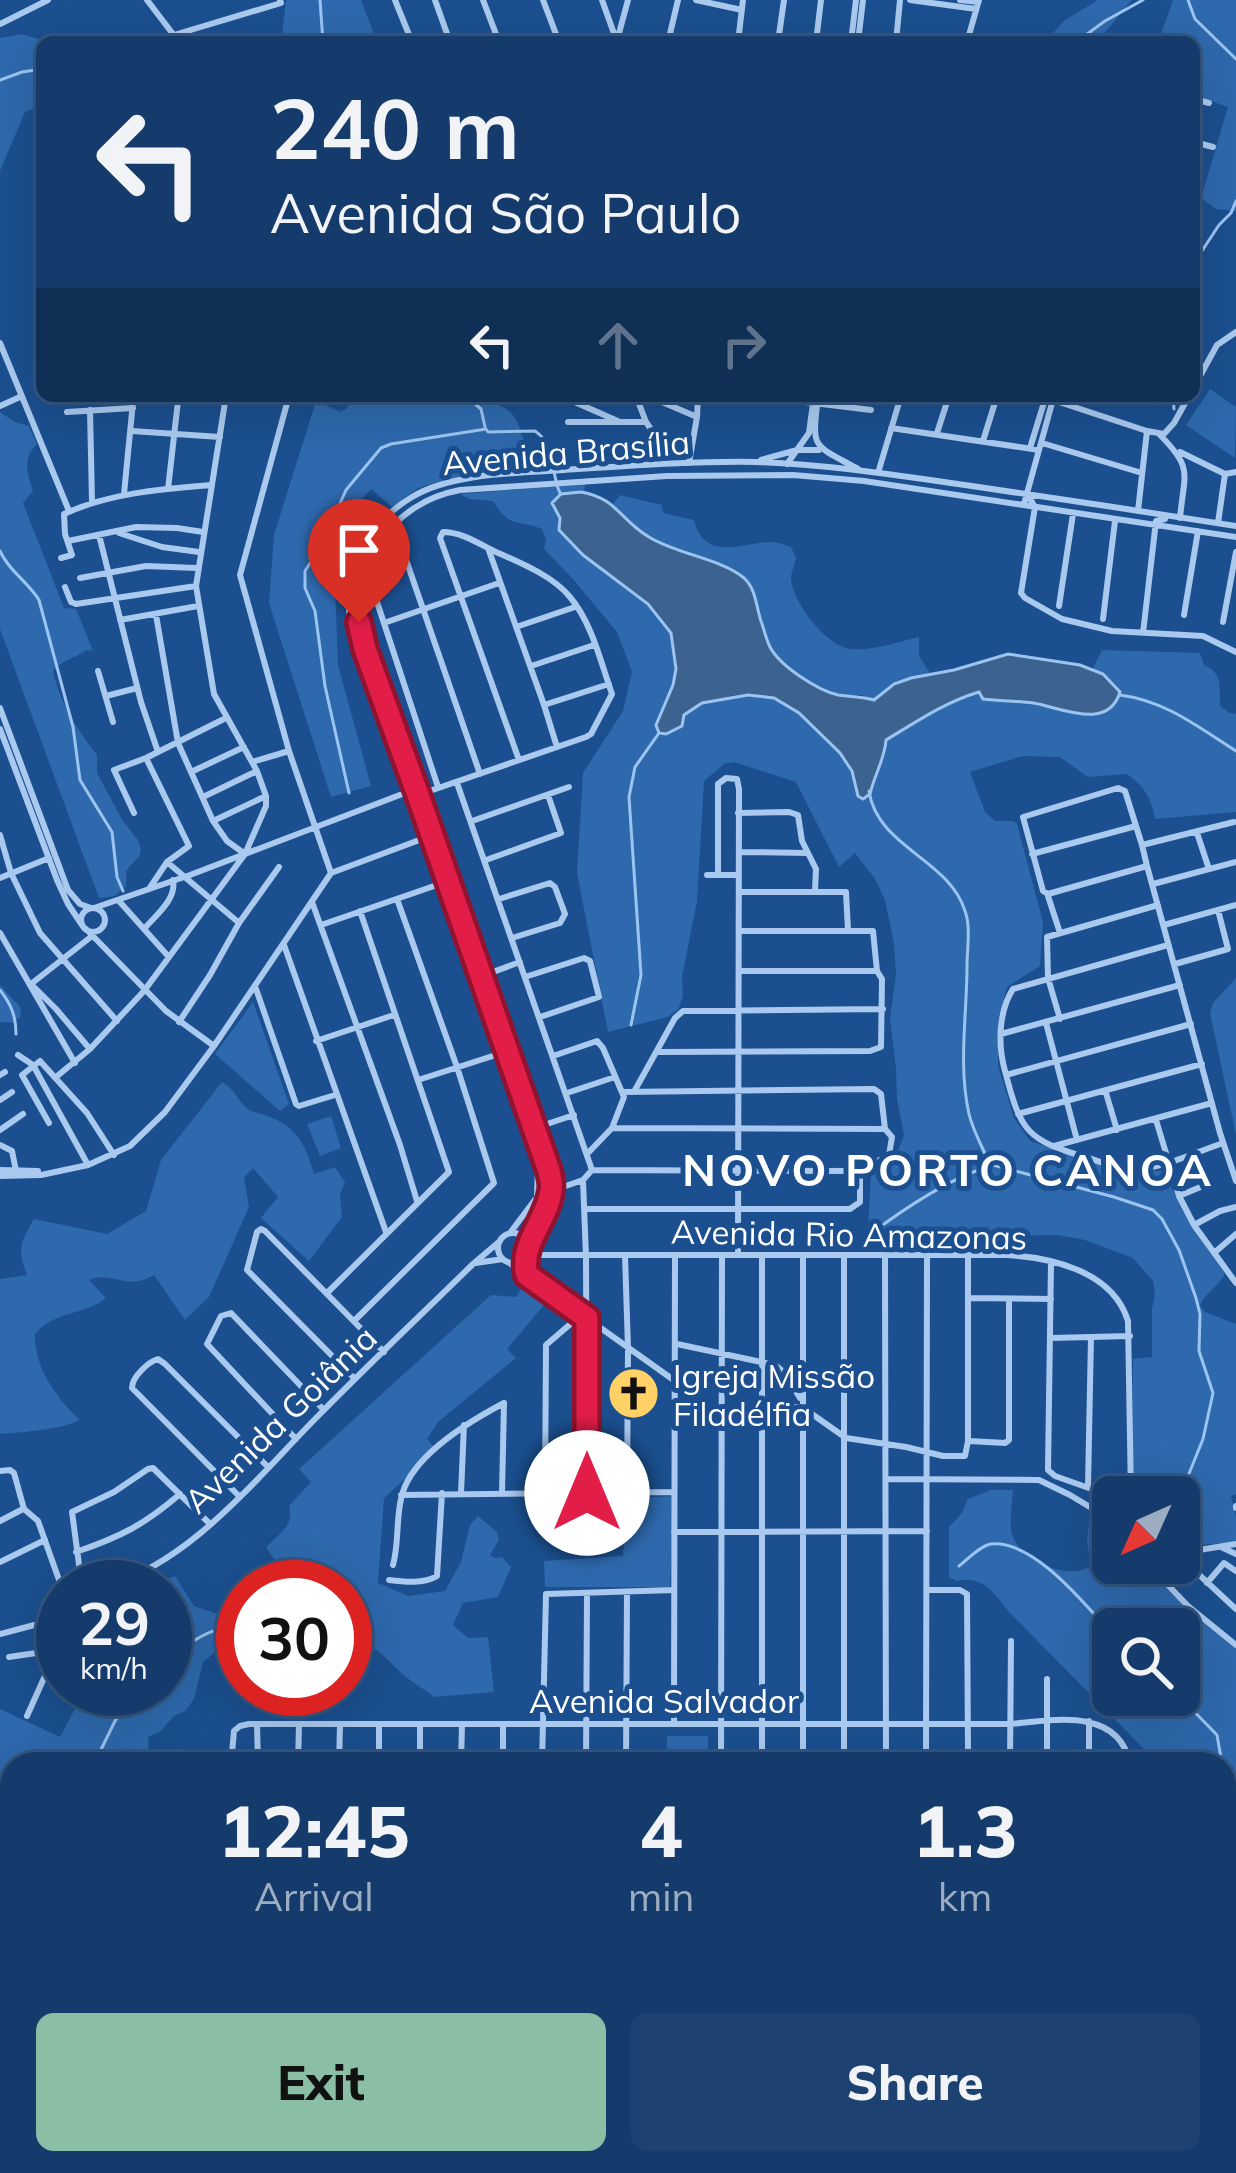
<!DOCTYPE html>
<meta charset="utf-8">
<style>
:root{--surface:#143b6b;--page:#1d4271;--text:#f1f3f6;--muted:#9dadc1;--line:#33557e;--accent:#8abfa5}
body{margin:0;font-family:Mulish,sans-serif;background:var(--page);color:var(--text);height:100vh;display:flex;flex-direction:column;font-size:45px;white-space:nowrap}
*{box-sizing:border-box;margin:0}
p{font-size:39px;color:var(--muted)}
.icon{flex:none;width:66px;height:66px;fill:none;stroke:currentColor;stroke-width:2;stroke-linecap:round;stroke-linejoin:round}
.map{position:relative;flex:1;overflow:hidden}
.panel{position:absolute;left:0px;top:1752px;width:1236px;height:423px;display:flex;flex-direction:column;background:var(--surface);border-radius:36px 36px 0 0;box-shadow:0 12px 48px #0002,0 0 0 3px var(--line)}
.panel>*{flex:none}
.guide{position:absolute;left:36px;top:36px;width:1164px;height:366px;border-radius:18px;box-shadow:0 12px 48px #0002,0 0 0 3px var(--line);background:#143b6b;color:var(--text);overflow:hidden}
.needle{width:78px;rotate:225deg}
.controls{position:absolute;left:1092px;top:1476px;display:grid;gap:24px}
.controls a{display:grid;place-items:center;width:108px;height:108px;border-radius:18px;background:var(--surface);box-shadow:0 12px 48px #0002,0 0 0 3px var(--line);font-size:60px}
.speed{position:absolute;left:36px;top:1560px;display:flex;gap:24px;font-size:60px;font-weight:700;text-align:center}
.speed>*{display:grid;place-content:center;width:156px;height:156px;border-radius:50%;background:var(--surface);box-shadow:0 12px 48px #0002,0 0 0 3px var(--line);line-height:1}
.speed small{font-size:30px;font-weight:400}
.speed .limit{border:18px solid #d22;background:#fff;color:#111}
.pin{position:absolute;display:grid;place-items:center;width:102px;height:102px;color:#fff;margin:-123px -51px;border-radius:50% 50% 50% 0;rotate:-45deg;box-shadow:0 0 12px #0007}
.pin .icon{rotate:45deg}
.me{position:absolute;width:132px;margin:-66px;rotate:0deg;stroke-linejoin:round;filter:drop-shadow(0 0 9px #0008)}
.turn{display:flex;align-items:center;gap:42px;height:252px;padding:0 36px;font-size:54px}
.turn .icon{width:156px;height:156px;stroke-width:2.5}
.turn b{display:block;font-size:84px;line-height:102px}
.lanes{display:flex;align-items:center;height:114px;padding:0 36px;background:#0003;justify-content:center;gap:60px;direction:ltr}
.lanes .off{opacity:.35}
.eta{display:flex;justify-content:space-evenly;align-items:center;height:204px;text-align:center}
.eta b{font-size:72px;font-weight:800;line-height:84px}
.cta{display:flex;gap:24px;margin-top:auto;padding:24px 36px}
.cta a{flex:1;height:138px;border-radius:18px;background:var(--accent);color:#111;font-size:48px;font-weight:800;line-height:138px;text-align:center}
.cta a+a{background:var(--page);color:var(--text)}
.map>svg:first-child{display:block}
.green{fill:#2e69ad;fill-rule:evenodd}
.water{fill:#3c6290;stroke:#9cc4f0;stroke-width:3}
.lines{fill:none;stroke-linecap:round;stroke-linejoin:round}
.stream{stroke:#9cc4f0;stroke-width:3}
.minor{stroke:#a9c9ee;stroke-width:6}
.route-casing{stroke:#92132f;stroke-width:30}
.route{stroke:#e11d48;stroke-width:21}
.labels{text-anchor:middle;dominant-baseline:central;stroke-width:10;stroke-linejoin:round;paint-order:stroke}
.street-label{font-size:33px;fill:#fff;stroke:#1b4f8f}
.poi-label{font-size:33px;fill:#fff;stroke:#1b4f8f;text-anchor:start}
.district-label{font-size:45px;font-weight:bold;letter-spacing:3px;fill:#fff;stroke:#1b4f8f}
</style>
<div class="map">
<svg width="1236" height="2173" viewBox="0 0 1236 2173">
<rect width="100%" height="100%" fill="#1b4f8f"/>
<path class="green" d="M286,0h75l16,42h-93l-2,-7z
M1098,0h34l-35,42h-52l20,-22z
M1173,0h63v211l-20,-2 -15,-11 27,-91 -34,-12v-53h-36z
M22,34l27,8h-7v63l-17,7 -25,59v-133z
M1210,389l26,18 -1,51 -49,-33z
M351,396h128c9,7 20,8 29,14 15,12 17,43 25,60l-78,7 -37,11 -26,19 -21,-18 -17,18 -20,53 4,105 33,121 -40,11 -62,-194 5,-68 42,-134 25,11 6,-4z
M0,412l15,10 14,4 8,18c-15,15 -10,28 -4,47l-10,12 41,105 12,1 17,42 -7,-1c-10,8 -27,11 -33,22 7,30 25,59 44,83v18l26,48 15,19 3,9 -1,6 -14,16v15l-11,10 -16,2 -99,-269z
M585,484l-1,9 -23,1 -6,15 5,9 -1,6 24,31 65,49 24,29 4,36 -3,16 -17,40 10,8 15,-7 3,-11 18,-12 46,-8 26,3 25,15 41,40 12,18 6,25 12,-2 16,-54c20,-12 72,-48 94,-48 9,1 19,7 28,9 9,1 19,1 28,3 27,4 73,27 84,-13l-17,-17 -11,-4 10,-20 98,3 4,12c20,8 15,24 16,41l10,7 6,1v98l-81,7c-3,-20 -11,-33 -28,-45l-39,3 -28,-20 -37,-1 -53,16 15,40 10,9h18l4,3 26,98 -3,44 -33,21 -9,33v46l16,52 16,23 93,30h38l64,103c-7,13 -19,18 -25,31l5,7 31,12v170l-5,2 5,21v25l-38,3 -19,7v-55h-47l1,-138 19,-2v-49l3,-12 -2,-15 -20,-23 -48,-18 -27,-5 -119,2 -29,6h-22l-20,-13 3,-58 27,-21 6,-16 -7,-36 -1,-30 -6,-51 6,-44 -2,-30 -9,-44 -10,-21 -20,-26 -16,14 -43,-85 -62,-20 -10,2 -20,17 -7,120 -15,76 1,19 -5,14 -11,7 -59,15 -31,-159 6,-100 40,-62 9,-39 -15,-40 -44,-53 -29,-30 2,-9 -4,-11c-25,-11 -30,2 -49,-28l-24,-2 -9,-5z
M620,495l42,10 1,8 31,7c11,43 47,22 78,22 6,0 12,3 19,5l5,11c-1,6 -4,12 -5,19 0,24 36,70 60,72 22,2 47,-7 68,-12v19l11,17 -36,11 -20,16 -13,-5 -19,1 -37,-16 -33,-29 -18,-58 -39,-30 -20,-5 -50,-23 -32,-31z
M1236,978v157l-26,-122 3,-10z
M0,985l20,22 1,9 -7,7 -14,-1z
M253,1002l36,102 -9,7 -65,-57z
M222,1082c14,8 16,20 27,28 1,1 17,5 18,6 30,10 39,30 47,58l21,-7 10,15 -5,12 2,23 -33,44 -48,-43 17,-21 -25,-29 -9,9 5,30 -40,90 -24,23 -31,-45c-30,17 -39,-5 -65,5l17,18c-22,18 -51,12 -71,36 -1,34 21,62 44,86 -17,10 -57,12 -79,14v-155l27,-4c-10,-26 -7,-32 7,-56l73,15 39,-23 15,-51z
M331,1116l10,32 -21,8 -13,-32z
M522,1288l22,17 -37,44 9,9 -78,64 -11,17 10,11 -53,48 -6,85 30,13 37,-5 16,-29 9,-37 8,-9 19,16 2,8 -9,15 5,3 7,-1 9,10 -13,30 -35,6 -10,22 15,13 20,-1 6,55 -60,5c-8,-7 -16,-11 -24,-17 -21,-15 -36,-45 -65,-35v-58h-47l-20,-13 -2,-12 -10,-15c13,-13 29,-21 23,-41l22,-24 -12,-13 192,-174 25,2z
M991,1490h22c-1,12 -3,28 -2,40 4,29 57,52 80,36l-4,-25 4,-34 22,14v42l62,1 -15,19 76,64v526h-8l-10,-10h6v-399h-77l-2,-14 -137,-139c-14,-18 -25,-36 -51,-30l-8,-4v-50l13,-14 6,-14zM1113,1629h66v66h-66z
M674,1496l-4,91h-125l-1,-26 79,-5 2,-24 -29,-22 1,-10z
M175,1576l19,30 49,17v16l-13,1 -27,22 -9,37 -9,12 -11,5 -13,15 -13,6 1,27h-137v399h824l14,10h-850v-464l60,28 15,-28 5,-20h85v-102h-17z
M274,1689h62v10l-63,-2z
M667,1736h41v28h-41z
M898,2163h257l-2,10h-271z"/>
<path class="water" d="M581,492c36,6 40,29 68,45 27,17 73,22 95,41 12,11 12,28 17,43 3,8 5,18 9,26 10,19 47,43 68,48 12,2 24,1 36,5l20,-16 17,-6 43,-8 54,-16 72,11 23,9 17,18c-12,40 -60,15 -87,11 -17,-2 -33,-2 -50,-4l-4,-7c-34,10 -63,30 -93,48 -1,18 -12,36 -16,54l-7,5 -5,-3 -6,-25 -12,-18 -41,-40 -25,-15 -26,-3 -46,8 -18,12 -2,11 -16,8 -7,-1 -3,-8 17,-40 3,-16 -5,-36 -23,-29 -65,-49 -24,-25 1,-12 -8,-15 9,-9z"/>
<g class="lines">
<path class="stream" d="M320,0l3,42
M1188,0l7,19 41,40
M1076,42l29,-21 38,-21
M0,80l22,-8 20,-3
M1194,263l25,-38 12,-12 5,-12
M447,396l7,6 14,-4 13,11 4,18
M1173,396l1,13
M0,551c9,20 28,31 39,49l34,127 7,53 32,52 5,45 6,14
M1120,695c46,6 78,32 116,56
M869,791c8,56 80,68 96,120 6,16 2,38 2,55 0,49 -9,99 2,148 4,17 14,34 21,51
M349,793l-24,-107 -10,-75 -10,-23v-17l16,-25 25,-56 35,-42 10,-4 95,-15 2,3 47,-1c22,15 15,41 25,62
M0,990c11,14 16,26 16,44
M631,1025l10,-50 -12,-178 6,-30 24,-34
M884,1224c32,-23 71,-48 109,-59l121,32 39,13 9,9 17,31 17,48 4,16 -1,37 14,42 -10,46 -17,42 -13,16
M959,1566c9,-7 21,-20 32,-22 44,-4 95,62 122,91
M165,1663c23,-20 46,-38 78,-36
M1178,1695l39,40 5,29
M94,1764l21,-43 24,-32
M0,1961l12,-2
M0,1964l12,9
M1224,2017l12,11
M252,2163l8,10
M1014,2163l5,10"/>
<path class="minor" d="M147,0l32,42
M395,0l17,42
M435,0l15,42
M483,0l16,42
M543,0l16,42
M602,0l15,42
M696,0l46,10
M910,0l66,9
M960,0l18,2
M0,24l48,-24
M174,35l107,-32 -1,-3
M618,37l10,-37
M668,42l10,-42
M738,42l5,-42
M778,42l6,-42
M816,42l5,-42
M851,42l5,-42
M858,42l5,-42
M896,42l4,-42
M967,42l12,-42
M1194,99l15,4
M1194,142l19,5
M1194,184l6,1
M0,343l69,168
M1194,387l23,-42 19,-13
M289,396l-49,179 49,176 42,122
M561,396l59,26
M636,396l10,26 9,13
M648,396l49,21
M755,396l116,14
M818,396c-6,54 -7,47 40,73
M1053,400l94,31 17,3 10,-11 15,-27
M0,406l22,-10
M90,410l2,92
M67,412l66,-4
M568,422h78
M891,428l148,22
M132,431l88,6
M937,433l12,-37
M1160,435c34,34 24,38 20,83
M983,441l14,-45
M1042,443l100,30
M1030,448l16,-52
M1180,452l45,22 11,-2
M761,460l36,-10h22
M689,463l8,-46 1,-21
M787,464l22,-31 5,-37
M878,473l23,-77
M168,489l10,-88
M124,494l9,-92
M1027,494l8,13 -14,86 4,5 37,21 50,12 91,5 33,16
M1024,504l30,-108
M1138,511l9,-80
M1218,523l7,-49
M119,533l43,14 37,5
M99,535l42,167 17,50
M68,541l68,-14 41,1 26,4
M488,548l56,157 13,42
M61,558l11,-3 -7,-21 -1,-20c45,-21 98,-25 147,-29
M80,578l66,-12 50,2
M65,587l6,15 5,2 120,-18
M1059,606l14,-92
M156,615l22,128 35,78 14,20 18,13
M1184,615l14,-84
M1103,619l12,-98
M120,620l78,-14
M1223,622l13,-70
M384,623l115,-40
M516,627l59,-20
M1143,633l13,-112 9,-2
M531,666l63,-21
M98,671l15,51
M106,696l31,-8
M544,705l65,-21
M0,708l68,182 12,14 11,4
M0,729l57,151 11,24 14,21
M146,758l43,88 -22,16 -18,27
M252,762l37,-11
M191,772l53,-25
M457,783l135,387
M438,787l-62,-188 6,-32 12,-20 9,4 77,223
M203,797l54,-26
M134,813l-20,-43 32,-12 80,-40
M738,813l51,-1 9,3 4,26 14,28 -1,22
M213,821l53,-25
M472,821l97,-34
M1197,833l12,36
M0,835l11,38 29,60 77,88
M1142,845l92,-23
M739,852l69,1
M1032,854l104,-28
M486,860l75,-27 -13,-38
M167,862l71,60
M1147,866l-99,28 -5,-3 -20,-74 95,-29 7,3 17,54 5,21 73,267 16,48
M707,875h32
M718,875v-91l8,-6 11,1 2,10 -1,465
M0,878l49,-20
M1153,884l83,-22
M739,892h107l2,38
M1048,896l12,37
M499,899l51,-16 5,4 10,27 -5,9 -48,15
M119,901l49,55
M312,902l88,243 17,56
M94,908l96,-33 215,-82 13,2 168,-58 5,-3 21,-40c-11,-31 -20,-71 -42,-97 -17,-21 -49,-34 -74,-45 -17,-8 -34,-20 -53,-20l-3,6 79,222
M81 920a12 12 0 1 1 24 0a12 12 0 1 1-24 0Z
M321,925l116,-40
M1164,925l72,-20
M86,929l80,82 48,35
M144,929c12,-14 33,-30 29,-49
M0,933l75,130
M284,945l102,287
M1168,945l-155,44c-15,23 -15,57 -8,82 16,62 22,69 83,87 14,4 30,11 45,11 29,0 63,-17 90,-26
M1175,964l53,-15 -10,-39
M739,971h138
M482,976l38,-14
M525,977l59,-19 6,3 9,36 -59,20
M255,986l41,118 3,2 36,-11
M1060,1019l-12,-41 -1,-41 111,-32
M179,1022l31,-47 29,-52 40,-56
M1046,1023l31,117
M1001,1034l179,-49
M316,1041l78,-26
M89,1048l-33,-39 -25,-25 61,-48
M658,1052l212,-1 11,-4 1,-68 -5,-8 -4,-40h-132
M18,1055l15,10 55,100
M553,1056l44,-15 6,7 21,49 -12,31 -23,24
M0,1075l5,-3
M1006,1075l185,-51
M56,1077l34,-28 54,-58 101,-137 21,-48v-10l-9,-25 -43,-77 -18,-108 30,-190
M418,1080l84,-27 7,3
M635,1090l40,-72 8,-7 200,-2
M567,1093l48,-16
M1106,1093l11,37
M0,1100l12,-8
M1018,1114l184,-50
M1156,1120l23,76 15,29 42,58
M49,1123l-27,-48 18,-14 47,52 27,42
M535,1128l39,-13
M612,1128l273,1
M0,1130l23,-16
M0,1145l12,6 4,20
M1054,1146l158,-43
M0,1170l38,1
M592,1170l266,1
M0,1176l41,-1 47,-10 42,-19 35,-34 49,-66 117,-173 91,-34
M583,1180l3,77 1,236
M551,1191l32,-11 9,-10
M1179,1196l31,-13
M585,1209h265l10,-7v-31l29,-16 3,-18 -7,-8 -4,-35 -7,-5 -251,3
M1194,1225l26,-14 16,-4
M498 1248a15 15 0 1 1 30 0a15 15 0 1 1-30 0Z
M510,1233l27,-36 1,-30 -187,-529c-8,-58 9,-110 61,-141 39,-24 106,-24 152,-27 63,-4 127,-9 191,-8 70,2 140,13 210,23 90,13 181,27 271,41
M528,1243l23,-52 -2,-20 -188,-536c-10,-69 29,-132 99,-145l207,-14 126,-1 71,6 372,56
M1214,1253l22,-19
M527,1255h481c46,3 105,17 120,66l3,176
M625,1255l3,93 -1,146
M885,1256l1,508
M476,1263l27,-4
M1051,1263l-3,207 7,6 59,21
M511,1264l164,117
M327,1293l122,-121 -89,-261
M969,1298l82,1
M354,1321l140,-138 -37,-116 -60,-168
M1051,1338l79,-2
M677,1344l98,21 9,7 16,26
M355,1379l-108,-109 10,-38 4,-3 4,2 119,121
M762,1409l40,-2 44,31 60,9 37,9h22l3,-15v-185
M296,1439l-89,-95 14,-28 10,-3 93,97
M969,1441l36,2 4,-3v-141
M0,1471l10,-1 4,3 10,36 14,12 25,70
M888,1479l151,1 31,15 43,26
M1088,1486l3,-149
M545,1492l1,-147 36,-31
M461,1493l3,-68
M502,1493l2,-90
M401,1495l272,-3
M239,1496l-107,-108c0,-11 16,-26 26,-29l7,5 103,103
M1236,1506v2
M0,1521l23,-12
M674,1532l253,-1
M1221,1547l15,7
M76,1552c44,-15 68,-27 104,-58
M1179,1557l20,-7 37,-6
M1180,1557l56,52
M0,1562l45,-22
M1176,1563l-13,17 2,2 23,24 48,39
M393,1565c6,-22 3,-44 8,-66 8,-42 69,-78 103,-96
M389,1580c15,2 35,4 48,-4l5,-83
M1207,1583l17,-20 12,8
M82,1587l-10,-75 42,-20 34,-23 5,-1 56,55
M105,1587c87,-25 153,-111 215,-173 50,-51 102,-100 153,-150l27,-23
M928,1590h32l7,4 1,159 4,11
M0,1634l42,-11
M43,1650c-3,-23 0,-39 20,-53
M9,1657l54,-8
M45,1678l18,9
M27,1716l30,-67
M1089,1721v43
M257,1724l1,40
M674,1724l1,-469
M231,1764l3,-33 6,-5 9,-2h761c43,-4 109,-17 120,40
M298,1764l1,-39
M339,1764l1,-39
M379,1764v-39
M420,1764v-38
M461,1764l1,-40
M503,1764v-40
M542,1764l4,-170 128,-4
M586,1764l1,-170
M626,1764l1,-172
M721,1764l1,-509
M762,1764v-509
M803,1764v-508
M844,1764v-508
M926,1764l1,-508
M1010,1764l1,-123
M1047,1764v-85
M1162,2163l4,10
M1197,2163l17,10"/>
</g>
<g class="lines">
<defs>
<path id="route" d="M359,622l6,27 53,146 131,376c1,4 3,15 2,20 -4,30 -32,53 -24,84l60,43v175"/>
</defs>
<use href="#route" class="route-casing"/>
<use href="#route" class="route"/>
</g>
<defs>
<symbol id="church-disc" viewBox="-11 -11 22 22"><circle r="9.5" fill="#ffd166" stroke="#1b4f8f"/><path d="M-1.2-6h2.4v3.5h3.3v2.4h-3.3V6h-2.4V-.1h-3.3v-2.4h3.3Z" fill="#111"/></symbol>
</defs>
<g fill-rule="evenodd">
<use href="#church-disc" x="604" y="1364" width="59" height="59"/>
</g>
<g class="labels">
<g class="street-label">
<text transform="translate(566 452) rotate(-5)">Avenida Brasília</text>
<text transform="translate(849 1234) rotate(1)">Avenida Rio Amazonas</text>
<text transform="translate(280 1419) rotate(-44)">Avenida Goiânia</text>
<text x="664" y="1700">Avenida Salvador</text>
</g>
<g class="poi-label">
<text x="673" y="1375">Igreja Missão<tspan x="673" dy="38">Filadélfia</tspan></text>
</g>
<g class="district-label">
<text x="948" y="1169">NOVO PORTO CANOA</text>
</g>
</g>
</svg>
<div class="controls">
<a><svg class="needle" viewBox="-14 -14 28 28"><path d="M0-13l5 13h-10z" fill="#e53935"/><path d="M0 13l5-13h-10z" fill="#9dadc1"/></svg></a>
<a><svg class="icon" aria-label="search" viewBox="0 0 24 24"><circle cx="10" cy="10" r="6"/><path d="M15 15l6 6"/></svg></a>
</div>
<div class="speed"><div>29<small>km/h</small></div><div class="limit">30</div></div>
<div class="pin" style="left:359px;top:622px;background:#d93025"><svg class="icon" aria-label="arrive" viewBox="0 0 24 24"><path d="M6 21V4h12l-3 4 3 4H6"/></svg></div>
<svg class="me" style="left:587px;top:1493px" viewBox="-20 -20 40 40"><circle r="19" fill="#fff"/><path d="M0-13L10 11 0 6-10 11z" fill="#e11d48"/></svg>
<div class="guide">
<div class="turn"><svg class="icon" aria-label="left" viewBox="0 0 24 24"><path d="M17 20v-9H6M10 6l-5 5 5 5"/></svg><div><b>240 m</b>Avenida São Paulo</div></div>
<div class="lanes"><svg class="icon" aria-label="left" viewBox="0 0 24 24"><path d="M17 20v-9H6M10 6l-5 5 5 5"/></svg><svg class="icon off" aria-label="ahead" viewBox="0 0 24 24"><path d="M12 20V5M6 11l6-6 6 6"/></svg><svg class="icon off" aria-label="right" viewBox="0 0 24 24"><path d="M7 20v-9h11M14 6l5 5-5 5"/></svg></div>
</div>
<section class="panel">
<div class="eta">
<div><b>12:45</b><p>Arrival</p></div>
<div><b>4</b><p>min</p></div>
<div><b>1.3</b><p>km</p></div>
</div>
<div class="cta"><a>Exit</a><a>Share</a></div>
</section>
</div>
